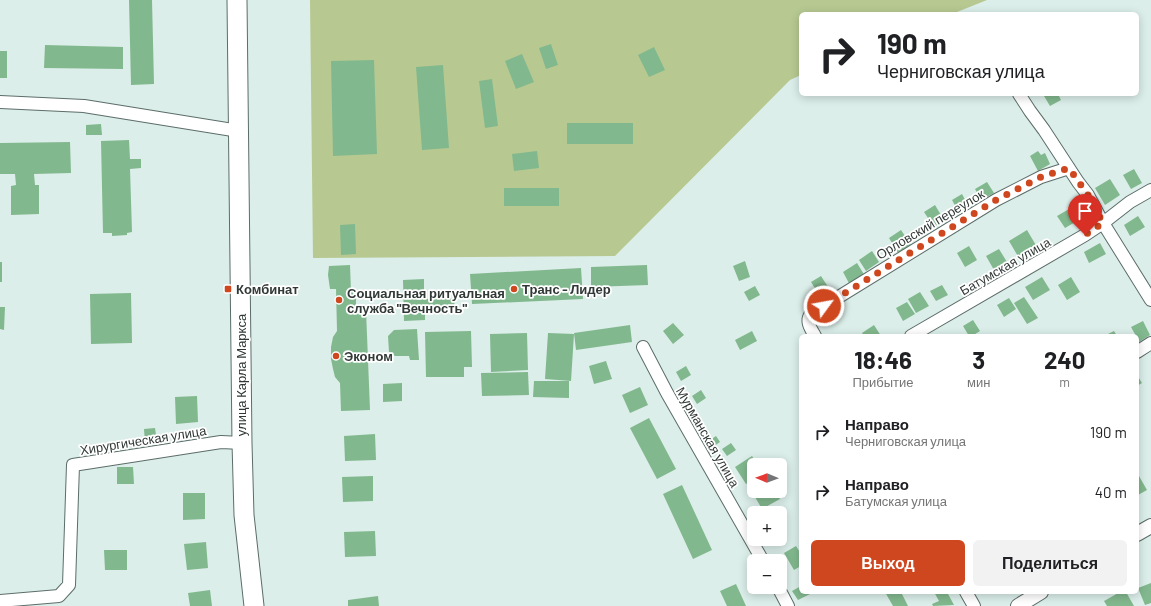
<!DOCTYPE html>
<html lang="ru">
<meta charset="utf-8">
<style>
:root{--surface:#fff;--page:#f2f2f2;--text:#202124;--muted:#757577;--accent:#cf471e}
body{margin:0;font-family:Barlow,sans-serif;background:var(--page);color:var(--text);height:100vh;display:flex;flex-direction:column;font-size:15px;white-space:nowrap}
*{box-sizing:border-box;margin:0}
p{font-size:13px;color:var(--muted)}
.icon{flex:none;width:22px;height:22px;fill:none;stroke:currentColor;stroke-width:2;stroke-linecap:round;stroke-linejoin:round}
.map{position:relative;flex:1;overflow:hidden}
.sheet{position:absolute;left:799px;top:334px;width:340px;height:260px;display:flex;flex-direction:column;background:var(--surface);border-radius:6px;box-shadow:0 2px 10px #0003}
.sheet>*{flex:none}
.top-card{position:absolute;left:799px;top:12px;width:340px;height:84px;border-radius:6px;box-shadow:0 2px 10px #0003;background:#fff;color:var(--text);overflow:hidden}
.needle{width:26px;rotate:271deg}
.buttons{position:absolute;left:747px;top:458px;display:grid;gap:8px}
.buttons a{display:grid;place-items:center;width:40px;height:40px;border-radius:6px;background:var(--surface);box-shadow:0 2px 10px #0003;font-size:20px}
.pin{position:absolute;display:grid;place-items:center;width:34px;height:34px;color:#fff;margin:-41px -17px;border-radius:50% 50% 50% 0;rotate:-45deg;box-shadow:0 0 4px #0007}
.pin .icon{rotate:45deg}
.me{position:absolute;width:44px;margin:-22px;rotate:58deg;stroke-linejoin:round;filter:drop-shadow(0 0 3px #0008)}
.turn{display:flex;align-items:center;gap:14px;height:84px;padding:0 12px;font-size:18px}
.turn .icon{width:52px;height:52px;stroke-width:2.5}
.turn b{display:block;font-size:28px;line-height:34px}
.eta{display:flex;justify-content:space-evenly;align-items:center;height:68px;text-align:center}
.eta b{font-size:24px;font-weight:700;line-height:28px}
.primary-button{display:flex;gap:8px;margin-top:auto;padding:8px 12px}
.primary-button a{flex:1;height:46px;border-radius:6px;background:var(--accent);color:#fff;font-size:16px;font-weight:700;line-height:46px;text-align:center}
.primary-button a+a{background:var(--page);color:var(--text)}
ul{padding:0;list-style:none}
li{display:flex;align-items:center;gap:12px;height:60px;padding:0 12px}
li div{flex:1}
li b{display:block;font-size:15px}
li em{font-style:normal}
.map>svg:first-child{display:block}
.green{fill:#b7c991}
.building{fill:#82b88e}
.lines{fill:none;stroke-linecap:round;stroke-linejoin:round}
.minor-casing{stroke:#5c6d69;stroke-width:14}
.tertiary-casing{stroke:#5c6d69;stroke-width:16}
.trunk-casing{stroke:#5c6d69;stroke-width:21}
.minor{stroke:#fff;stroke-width:12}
.tertiary{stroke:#fff;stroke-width:14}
.trunk{stroke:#fff;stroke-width:19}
.route{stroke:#cf471e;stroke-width:7;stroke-dasharray:0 12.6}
.poi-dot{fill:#cf471e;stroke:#fff;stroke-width:1.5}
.labels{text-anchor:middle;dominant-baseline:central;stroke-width:3.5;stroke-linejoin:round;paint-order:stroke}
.street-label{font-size:13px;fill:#313937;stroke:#fff}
.poi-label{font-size:13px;font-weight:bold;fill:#313937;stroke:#fff;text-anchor:start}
</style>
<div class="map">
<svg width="1151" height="606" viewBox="0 0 1151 606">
<rect width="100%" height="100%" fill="#dbeee9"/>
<path class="green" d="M310,0h677l-35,14h-151v61l-11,5 -175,176 -302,2z"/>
<path class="building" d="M129,0h23l2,84 -23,1z
M551,44l7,21 -12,4 -7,-21z
M45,45l78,2v22l-79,-1z
M654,47l11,23 -16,7 -11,-22z
M0,51h7v27h-7z
M522,54l12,28 -18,7 -11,-28z
M374,60l3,94 -44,2 -2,-95z
M443,65l6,83 -27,2 -6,-83z
M492,79l6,47 -13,2 -6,-47z
M1047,94h11l3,6 -11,6 -6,-10z
M567,123h66v21h-66z
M101,124l1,11h-16v-10z
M129,140l1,19h11v9l-11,1 2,63 -5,1v2l-15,1v-3h-9l-2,-92z
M70,142l1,31 -37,1 1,11h4v29l-28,1v-29l5,-1 -1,-11h-15v-31z
M537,151l2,17 -25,3 -2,-17z
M1038,151l3,4 4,-2 5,11 -12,7 -8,-15z
M1134,169l8,14 -11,6 -8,-14z
M1110,179l10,16 -15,10 -10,-17z
M987,182l7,11 -13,7 -6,-11z
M504,188h55v18h-55z
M962,194l7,13 -10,6 -7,-13z
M935,205l9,15 -10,7 -10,-15z
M1076,205l8,12 -19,11 -8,-12z
M1138,216l7,11 -15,9 -6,-11z
M355,224l1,30 -15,1 -1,-30z
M901,230l10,15 -13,8 -9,-15z
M1027,230l10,17 -18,11 -10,-17z
M1100,243l6,11 -17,9 -5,-11z
M969,246l8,14 -12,7 -8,-14z
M999,249l8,13 -13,8 -8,-14z
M872,251l7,11 -13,9 -7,-11z
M745,261l5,16 -11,4 -6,-15z
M0,262h2v20h-2z
M857,263l8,13 -15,9 -7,-13z
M350,265l1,27h5v18h10l4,100 -29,1 -1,-28 -5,-6 -2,-8 -2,-10v-12l2,-10 4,-6 -1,-42h-6l-2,-14 1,-9z
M647,265l1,20 -57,2v-20z
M581,268l2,31 -111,5 -2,-30z
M821,276l9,14 -10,6 -9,-14z
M1042,277l8,13 -17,10 -8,-13z
M1071,277l9,15 -13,8 -9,-15z
M424,279v20l30,-1 1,12 -30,2v8l-21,1 -1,-41z
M942,285l6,10 -12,6 -6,-10z
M755,286l5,9 -11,6 -5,-9z
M920,292l9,14 -13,7 -8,-14z
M131,293l1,50 -41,1 -1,-50z
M1024,297l14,21 -11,6 -13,-21z
M1009,298l7,11 -12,8 -7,-12z
M907,302l8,12 -12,7 -7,-13z
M0,307h5l-1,23 -4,-1z
M973,320l7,11 -8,5h-3l-6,-10z
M1143,321l7,14 -11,7 -2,-6h-1l-5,-9z
M673,323l11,12 -11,9 -10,-13z
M630,325l2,17 -56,8 -2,-17z
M874,325l7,11h-17l-2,-3z
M417,329l2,31h-9l-1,-4h-14l-6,-4 -1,-16 6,-6z
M471,331l1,36h-8v10h-38l-1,-45z
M752,331l5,10 -17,9 -5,-10z
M1114,331l3,5h-13z
M527,333l1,37 -37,2 -1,-38z
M548,333l26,1 -3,47 -26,-2z
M606,361l6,18 -18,5 -5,-18z
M686,366l5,9 -10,6 -5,-9z
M528,372l1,23 -47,1 -1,-23z
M1137,375l5,8 -5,3z
M534,381h35v17l-36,-1z
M402,383v18l-19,1v-18z
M640,387l8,18 -18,8 -8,-18z
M701,390l5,8 -9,6 -5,-8z
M197,396l1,26 -22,2 -1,-27z
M649,418l27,51 -19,10 -27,-51z
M155,428l2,14 -12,1 -1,-14z
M375,434l1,26 -31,1 -1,-25z
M716,436l4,6 -9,6 -4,-6z
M731,443l5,7 -9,6 -5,-7z
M752,456l6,9h-4v14l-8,5 -11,-17z
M117,467h16l1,17h-17z
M373,476v25l-30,1 -1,-25z
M1139,476l8,14 -9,5 -1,-1v-17z
M682,485l30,65 -19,9 -30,-65z
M765,491h11l4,8 -18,10 -7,-12z
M183,493h22v26l-22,1z
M780,515l7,10 -7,4z
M375,531l1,25 -31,1 -1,-25z
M206,542l2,26 -21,2 -3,-26z
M796,546l5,8v12l-7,4 -10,-17z
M104,550h23v20h-22z
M1151,583v20l-6,2 -7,-17z
M736,584l10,22h-19l-7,-15z
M801,586v6h8l1,2 -12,6 -6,-9z
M210,590l2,16h-22l-2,-13z
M885,592h16l7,14h-15z
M934,592h13l7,13 -21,1 -1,-2 7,-3z
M1120,592h6l8,14h-27l-3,-5z
M378,596l1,10h-31v-6z"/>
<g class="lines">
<defs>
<path id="minor" d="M1019,94l11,17 14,19 34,52 10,13 15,28 48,77
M0,102l84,4 155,25
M815,336c-4,-7 -10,-15 -4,-22l185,-114 45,-23 28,-9
M911,336l174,-101 18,-12 27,-21 21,-12
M643,347l24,46 96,168
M1137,352l14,-9
M778,587l10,19
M966,592l8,14
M0,601l59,-5 10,-11 4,-120 148,-23 21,1"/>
<path id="tertiary" d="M1137,534l14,-8
M1018,606l23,-14"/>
<path id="trunk" d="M237,0l5,443 2,72 10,91"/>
</defs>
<use href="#minor" class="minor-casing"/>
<use href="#tertiary" class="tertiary-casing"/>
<use href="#trunk" class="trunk-casing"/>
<use href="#minor" class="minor"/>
<use href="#tertiary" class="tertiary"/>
<use href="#trunk" class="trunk"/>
</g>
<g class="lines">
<path class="route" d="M824,306l172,-106 45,-23 28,-9 19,27 15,28 -18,12"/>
</g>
<g class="poi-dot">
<rect x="224" y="285" width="8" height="8" rx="2"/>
<circle cx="514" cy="289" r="4"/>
<circle cx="339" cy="300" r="4"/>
<circle cx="336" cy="356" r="4"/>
</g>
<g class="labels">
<g class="street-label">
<text transform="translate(930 224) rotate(-31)">Орловский переулок</text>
<text transform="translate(1005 266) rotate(-30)">Батумская улица</text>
<text transform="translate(241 375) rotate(-90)">улица Карла Маркса</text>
<text transform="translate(708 437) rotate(60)">Мурманская улица</text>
<text transform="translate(143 440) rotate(-9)">Хирургическая улица</text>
</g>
<g class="poi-label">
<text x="236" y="289">Комбинат</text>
<text x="522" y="289">Транс - Лидер</text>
<text x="347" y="293">Социальная ритуальная<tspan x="347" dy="15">служба "Вечность"</tspan></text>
<text x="344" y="356">Эконом</text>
</g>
</g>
</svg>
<div class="buttons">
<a><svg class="needle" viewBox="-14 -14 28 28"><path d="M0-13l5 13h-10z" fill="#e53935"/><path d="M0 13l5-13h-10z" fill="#757577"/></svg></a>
<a>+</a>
<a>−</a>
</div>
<div class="pin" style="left:1085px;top:235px;background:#d93025"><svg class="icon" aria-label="arrive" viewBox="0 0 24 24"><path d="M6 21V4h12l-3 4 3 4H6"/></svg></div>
<svg class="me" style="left:824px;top:306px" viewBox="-20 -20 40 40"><circle r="17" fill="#cf471e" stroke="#fff" stroke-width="3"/><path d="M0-11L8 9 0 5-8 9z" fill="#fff"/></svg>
<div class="top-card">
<div class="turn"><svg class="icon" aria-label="right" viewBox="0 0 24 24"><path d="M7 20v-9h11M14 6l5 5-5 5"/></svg><div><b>190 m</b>Черниговская улица</div></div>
</div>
<section class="sheet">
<div class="eta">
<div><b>18:46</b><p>Прибытие</p></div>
<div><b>3</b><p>мин</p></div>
<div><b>240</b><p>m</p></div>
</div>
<ul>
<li><svg class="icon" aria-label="right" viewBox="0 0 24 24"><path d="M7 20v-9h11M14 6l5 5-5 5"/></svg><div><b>Направо</b><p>Черниговская улица</p></div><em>190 m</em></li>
<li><svg class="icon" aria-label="right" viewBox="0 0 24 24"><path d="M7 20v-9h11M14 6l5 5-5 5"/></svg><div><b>Направо</b><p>Батумская улица</p></div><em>40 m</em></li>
</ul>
<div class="primary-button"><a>Выход</a><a>Поделиться</a></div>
</section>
</div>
